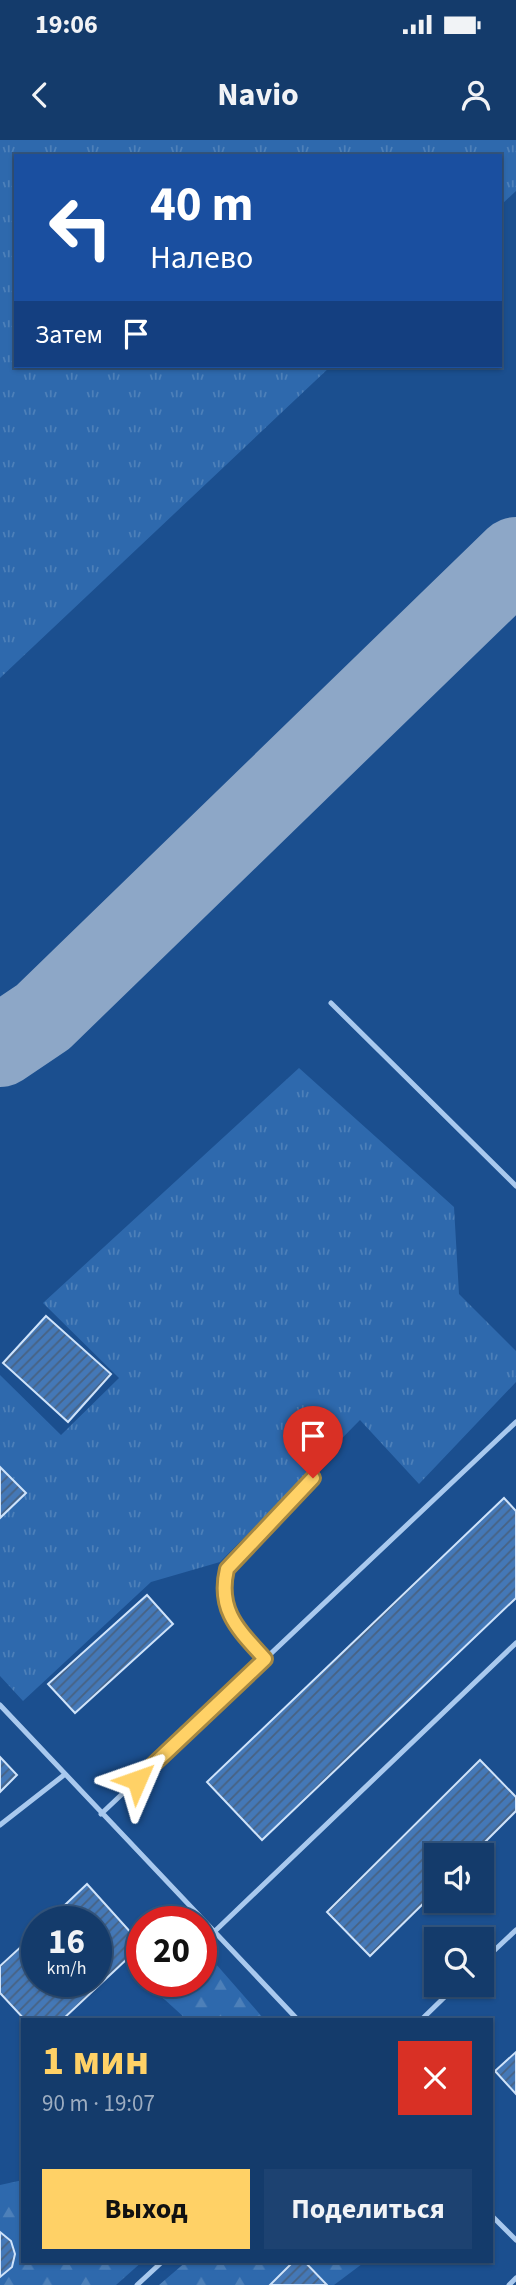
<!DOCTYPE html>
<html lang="ru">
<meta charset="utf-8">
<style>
:root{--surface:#143b6b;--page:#1d4271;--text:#f1f3f6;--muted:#9dadc1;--line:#33557e;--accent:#ffd166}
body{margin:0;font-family:"Source Sans 3",sans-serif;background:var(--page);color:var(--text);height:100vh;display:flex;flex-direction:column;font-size:26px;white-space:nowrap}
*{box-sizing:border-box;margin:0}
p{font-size:23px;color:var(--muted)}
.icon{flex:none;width:38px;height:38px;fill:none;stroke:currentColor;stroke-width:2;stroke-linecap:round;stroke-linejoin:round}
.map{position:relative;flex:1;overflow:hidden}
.sheet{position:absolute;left:21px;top:1878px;width:472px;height:245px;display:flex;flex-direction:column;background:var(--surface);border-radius:0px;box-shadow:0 2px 5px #0004,0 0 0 2px var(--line)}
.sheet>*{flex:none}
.banner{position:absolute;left:14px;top:14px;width:488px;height:214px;border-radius:0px;box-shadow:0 2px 5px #0004,0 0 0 2px var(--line);background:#1a4fa0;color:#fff;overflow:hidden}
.controls{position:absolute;left:424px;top:1703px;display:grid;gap:14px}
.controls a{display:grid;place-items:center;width:70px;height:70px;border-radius:0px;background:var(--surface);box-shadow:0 2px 5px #0004,0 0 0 2px var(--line);font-size:35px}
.speed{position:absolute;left:21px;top:1766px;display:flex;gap:14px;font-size:35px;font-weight:700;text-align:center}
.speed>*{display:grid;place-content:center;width:91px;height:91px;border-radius:50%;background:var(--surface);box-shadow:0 2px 5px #0004,0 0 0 2px var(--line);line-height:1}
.speed small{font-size:18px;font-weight:400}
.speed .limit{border:10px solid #d22;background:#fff;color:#111}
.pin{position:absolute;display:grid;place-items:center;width:60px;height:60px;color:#fff;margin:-72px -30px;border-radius:50% 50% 50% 0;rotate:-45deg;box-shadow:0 0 7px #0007}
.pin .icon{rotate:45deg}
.me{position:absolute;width:77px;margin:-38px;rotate:47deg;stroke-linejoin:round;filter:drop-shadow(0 0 5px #0008)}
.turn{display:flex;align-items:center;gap:24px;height:147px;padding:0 21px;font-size:32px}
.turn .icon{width:91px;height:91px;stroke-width:2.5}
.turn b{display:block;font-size:49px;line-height:60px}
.then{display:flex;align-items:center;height:66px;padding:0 21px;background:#0003;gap:14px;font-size:26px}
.round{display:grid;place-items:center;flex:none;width:74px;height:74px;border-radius:0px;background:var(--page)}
.head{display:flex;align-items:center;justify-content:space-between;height:119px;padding:0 21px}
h1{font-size:42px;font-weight:700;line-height:52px;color:var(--accent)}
.action{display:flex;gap:14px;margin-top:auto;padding:14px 21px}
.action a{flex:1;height:80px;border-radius:0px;background:var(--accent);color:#111;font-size:28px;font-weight:700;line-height:80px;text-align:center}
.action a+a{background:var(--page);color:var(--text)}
.status{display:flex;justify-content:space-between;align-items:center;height:49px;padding:0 35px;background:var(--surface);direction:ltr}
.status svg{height:19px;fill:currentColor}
header{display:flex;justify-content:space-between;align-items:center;height:91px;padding:0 21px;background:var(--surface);font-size:32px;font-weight:700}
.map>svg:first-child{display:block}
.grass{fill:url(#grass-tufts)}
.forest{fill:url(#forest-firs)}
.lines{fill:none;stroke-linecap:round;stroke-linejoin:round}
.taxiway{stroke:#8da7c7;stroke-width:82}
.building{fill:url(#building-hatch);stroke:#cfe3fa;stroke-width:2}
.service{stroke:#a9c9ee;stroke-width:5}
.route-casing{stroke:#a68842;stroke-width:18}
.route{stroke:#ffd166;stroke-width:12}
</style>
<div class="status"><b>19:06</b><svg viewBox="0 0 49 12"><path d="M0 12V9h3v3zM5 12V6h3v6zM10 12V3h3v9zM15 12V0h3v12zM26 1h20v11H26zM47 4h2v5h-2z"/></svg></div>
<header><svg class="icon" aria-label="back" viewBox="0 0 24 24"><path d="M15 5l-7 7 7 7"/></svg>Navio<svg class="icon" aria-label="person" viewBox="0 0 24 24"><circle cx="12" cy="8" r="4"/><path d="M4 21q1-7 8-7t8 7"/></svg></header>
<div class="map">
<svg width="516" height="2145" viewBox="0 0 516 2145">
<defs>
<pattern id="grass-tufts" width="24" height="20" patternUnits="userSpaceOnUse" patternTransform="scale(1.75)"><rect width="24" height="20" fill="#2e69ad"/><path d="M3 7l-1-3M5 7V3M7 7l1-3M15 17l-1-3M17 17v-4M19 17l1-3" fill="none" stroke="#4d80b9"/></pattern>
<pattern id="forest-firs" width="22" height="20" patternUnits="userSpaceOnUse" patternTransform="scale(1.75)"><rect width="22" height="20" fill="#2e69ad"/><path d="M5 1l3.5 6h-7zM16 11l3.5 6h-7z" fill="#4d80b9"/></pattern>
<pattern id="building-hatch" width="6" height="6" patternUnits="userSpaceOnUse" patternTransform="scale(1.75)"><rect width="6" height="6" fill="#4478b7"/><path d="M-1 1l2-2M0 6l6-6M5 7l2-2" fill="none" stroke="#486282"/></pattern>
</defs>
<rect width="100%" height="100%" fill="#1b4f8f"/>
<path class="grass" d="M0,0h516v51l-15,14 -1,-49h-484v210h315l-331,312z
M299,928l155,139 5,87 57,57v31l-97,102 -59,-64 -140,142 -69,20 -128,119 -23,-25v-158l25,-25 -25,-26v-92l61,60 58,-57 -76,-75z"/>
<path class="forest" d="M201,1807l63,72h-78l-34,-31 1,-7h48z
M23,2040v81h120l-27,24h-116v-100z
M187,2121h107l-24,24h-111z
M304,2121h62l-32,24h-7z"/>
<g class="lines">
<path class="taxiway" d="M0,906l43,-29 473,-459"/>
</g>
<path class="building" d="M46,1176l65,58 -43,48 -65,-59z
M0,1327l26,26 -26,25z
M504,1358l12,13v87l-254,242 -55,-58z
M147,1455l26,29 -98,89 -27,-29z
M0,1617l17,18 -17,17z
M480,1620l36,37v14l-44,44h-36v36l-66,65 -43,-44z
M87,1744l55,61 -80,75h-37l-25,-27v-27l37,-34v49h59v-59h-49z
M516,1912v42l-21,-23z
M0,2092l11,9 4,13 -3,13 -12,10z
M294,2121h10l23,24h-57z"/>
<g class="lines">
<path class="service" d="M331,863l185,183
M265,1519c-26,-29 -48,-48 -38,-90l86,-91
M0,1565l298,315
M101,1674l415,-392
M0,1685l64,-50
M214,1792l302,-289
M481,1823l35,-33
M421,1880l37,-36
M492,1973v7
M492,2076l24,24
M137,2145l26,-24
M509,2145l7,-7"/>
</g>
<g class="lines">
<defs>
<path id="route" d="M137,1640l128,-121c-26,-29 -48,-48 -38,-90l86,-91"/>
</defs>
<use href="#route" class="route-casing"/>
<use href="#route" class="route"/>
</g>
</svg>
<div class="controls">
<a><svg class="icon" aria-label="sound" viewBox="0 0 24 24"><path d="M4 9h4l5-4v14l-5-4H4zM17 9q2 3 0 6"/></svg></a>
<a><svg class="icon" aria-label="search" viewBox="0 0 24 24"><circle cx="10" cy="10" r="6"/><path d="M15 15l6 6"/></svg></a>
</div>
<div class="speed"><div>16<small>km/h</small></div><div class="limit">20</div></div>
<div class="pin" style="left:313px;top:1338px;background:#d93025"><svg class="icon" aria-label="arrive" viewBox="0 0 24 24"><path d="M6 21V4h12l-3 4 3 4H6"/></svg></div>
<svg class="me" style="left:137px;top:1640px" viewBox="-20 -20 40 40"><path d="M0-17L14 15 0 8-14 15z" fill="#ffd166" stroke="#fff" stroke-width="4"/></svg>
<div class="banner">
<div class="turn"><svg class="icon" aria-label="left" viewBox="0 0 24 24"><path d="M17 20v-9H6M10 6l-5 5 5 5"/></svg><div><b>40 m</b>Налево</div></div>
<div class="then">Затем<svg class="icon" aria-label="arrive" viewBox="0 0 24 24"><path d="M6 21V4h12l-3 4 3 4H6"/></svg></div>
</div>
<section class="sheet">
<div class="head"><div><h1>1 мин</h1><p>90 m · 19:07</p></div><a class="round" style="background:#d93025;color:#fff"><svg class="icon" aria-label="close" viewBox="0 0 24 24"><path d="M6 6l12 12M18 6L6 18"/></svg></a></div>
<div class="action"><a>Выход</a><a>Поделиться</a></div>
</section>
</div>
